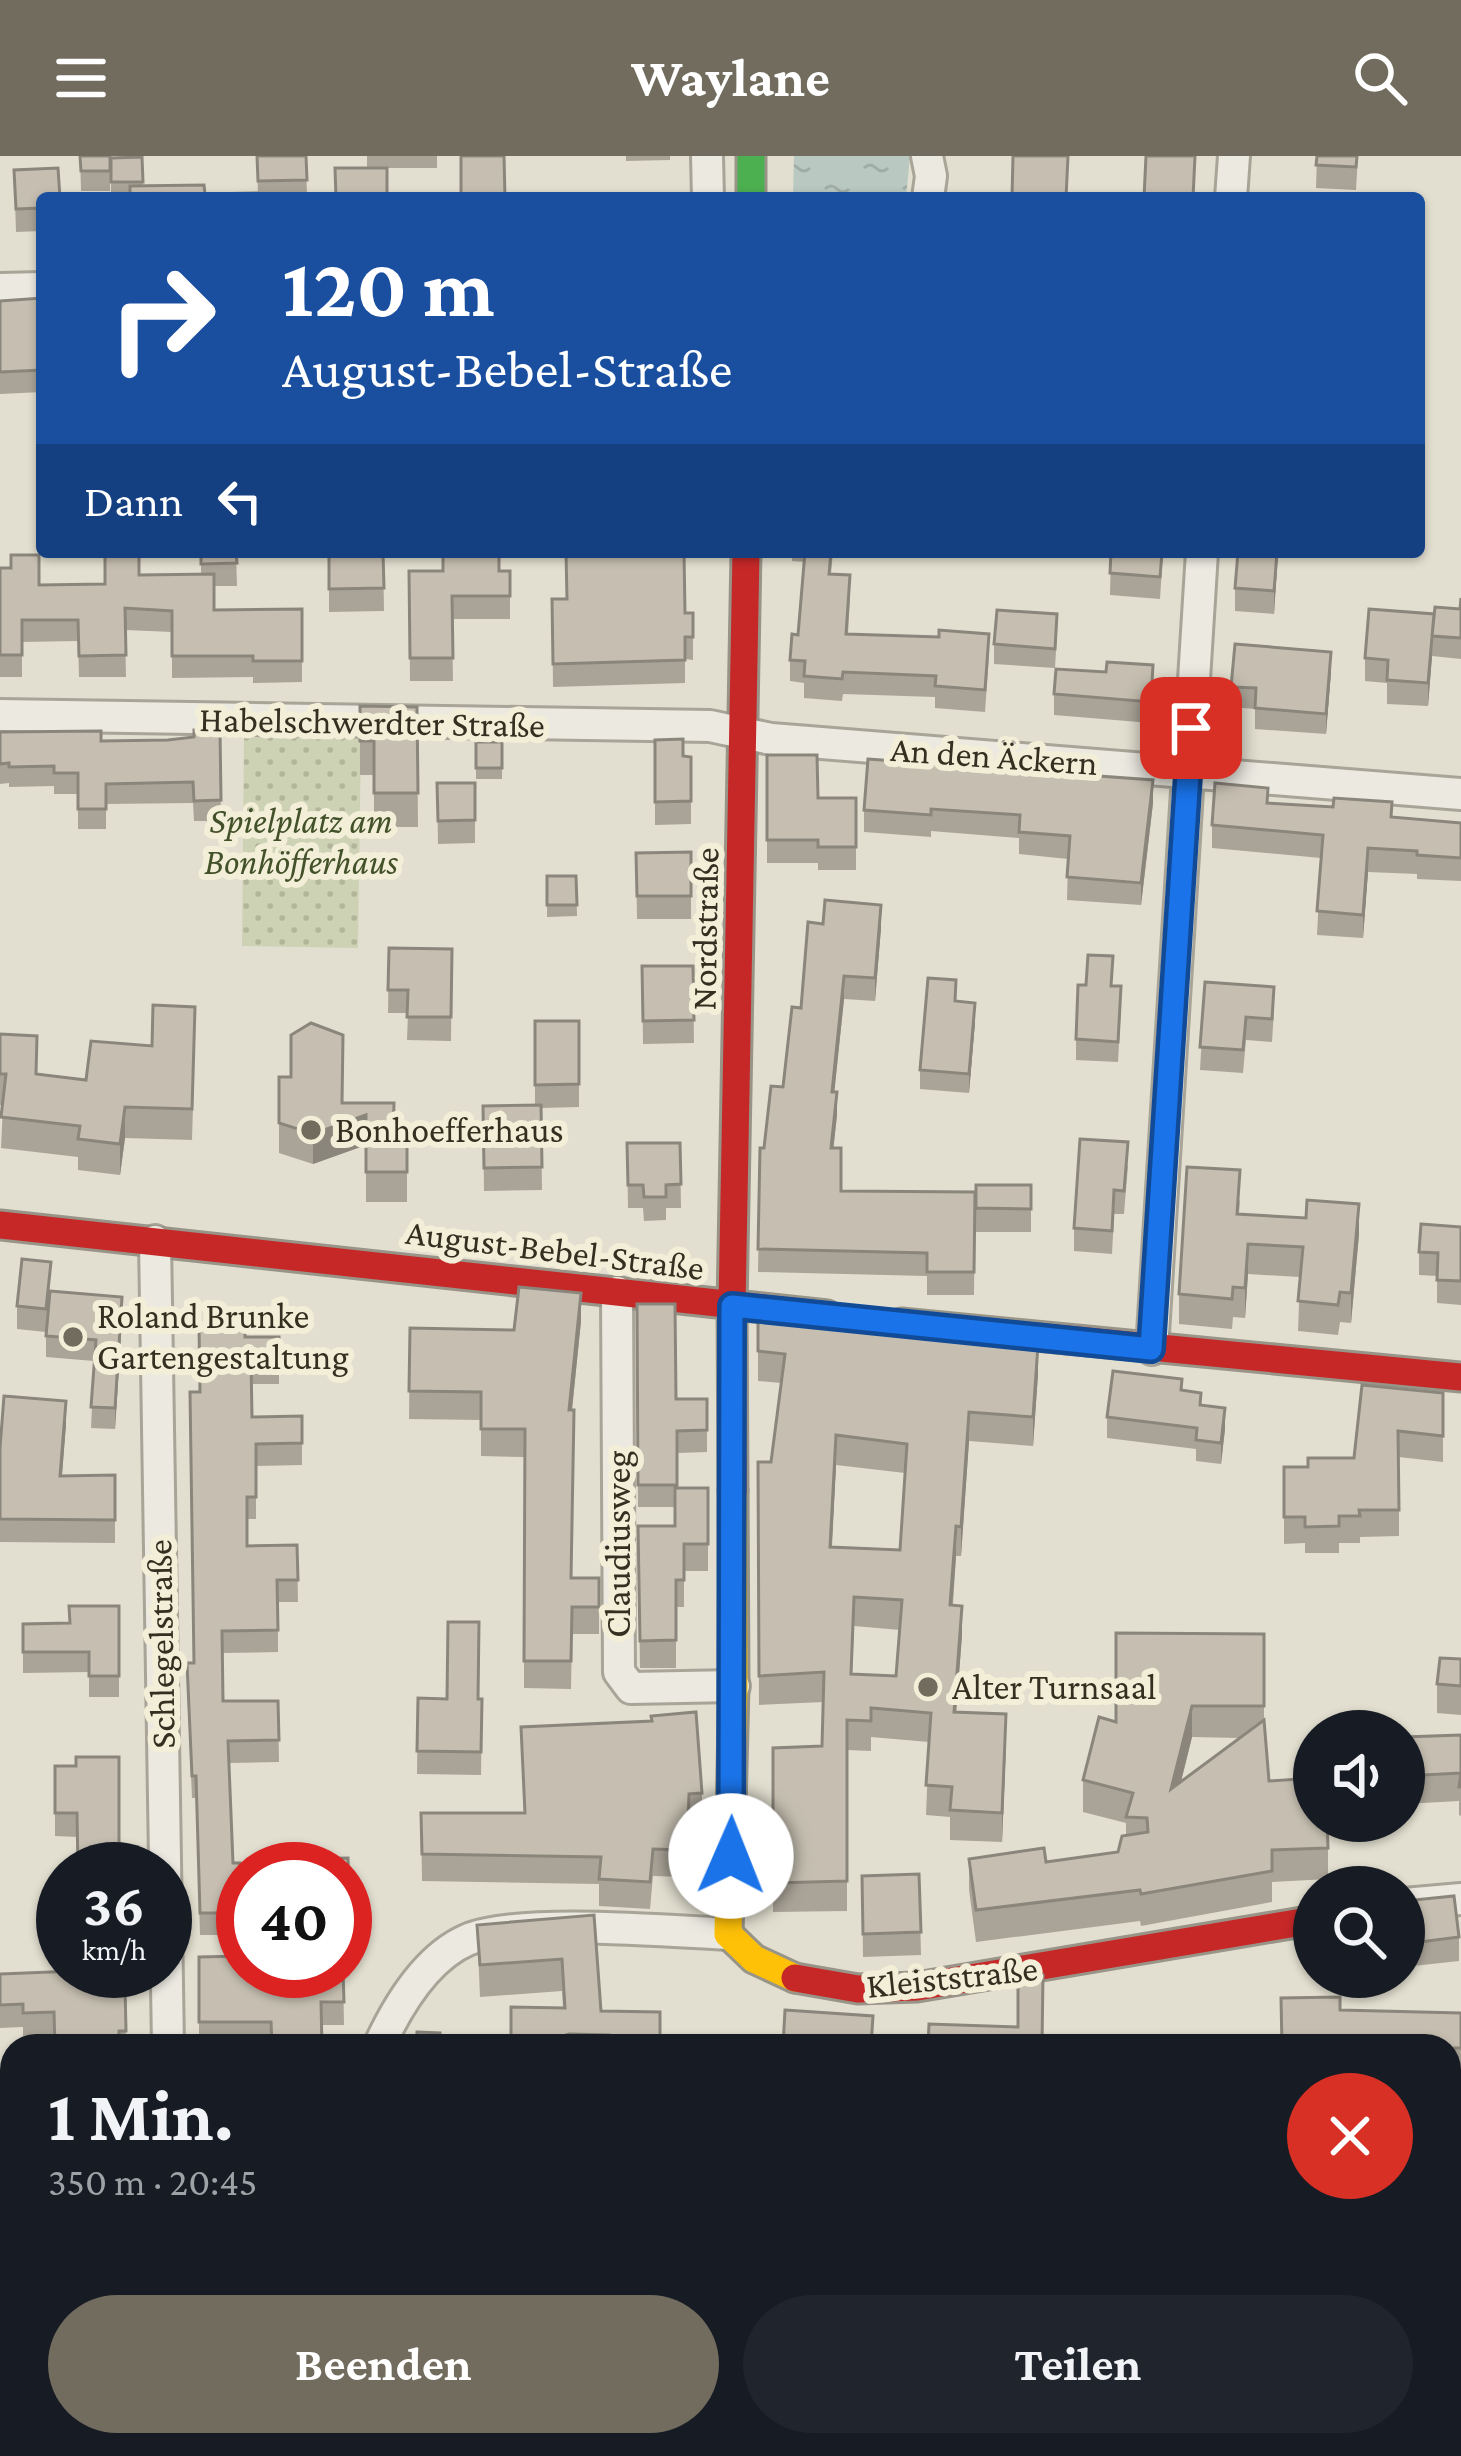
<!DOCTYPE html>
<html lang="de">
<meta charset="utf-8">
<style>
:root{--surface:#171b24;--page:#20242c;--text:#f1f3f6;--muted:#9ea1a6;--accent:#726c5e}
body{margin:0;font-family:"Crimson Pro",serif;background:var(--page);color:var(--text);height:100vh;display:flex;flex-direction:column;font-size:45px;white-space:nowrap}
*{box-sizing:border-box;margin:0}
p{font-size:39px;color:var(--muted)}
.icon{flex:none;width:66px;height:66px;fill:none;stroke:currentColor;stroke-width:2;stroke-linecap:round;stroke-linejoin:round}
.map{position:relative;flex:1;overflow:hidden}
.drawer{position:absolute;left:0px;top:1878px;width:1461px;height:423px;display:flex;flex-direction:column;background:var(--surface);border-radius:36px 36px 0 0;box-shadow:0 3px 9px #0004}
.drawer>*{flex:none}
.hud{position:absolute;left:36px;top:36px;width:1389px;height:366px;border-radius:12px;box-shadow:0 3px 9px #0004;background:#1a4fa0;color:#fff;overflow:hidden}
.controls{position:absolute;left:1293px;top:1554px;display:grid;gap:24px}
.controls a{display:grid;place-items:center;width:132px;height:132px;border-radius:50%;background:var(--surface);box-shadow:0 3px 9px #0004;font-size:60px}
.speed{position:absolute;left:36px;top:1686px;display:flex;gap:24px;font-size:60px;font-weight:700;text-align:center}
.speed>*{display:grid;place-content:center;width:156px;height:156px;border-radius:50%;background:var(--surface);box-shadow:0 3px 9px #0004;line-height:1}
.speed small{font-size:30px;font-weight:400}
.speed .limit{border:18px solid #d22;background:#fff;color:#111}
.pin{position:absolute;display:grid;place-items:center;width:102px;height:102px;color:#fff;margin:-51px;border-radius:24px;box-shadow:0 6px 18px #0006}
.me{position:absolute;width:132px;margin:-66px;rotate:1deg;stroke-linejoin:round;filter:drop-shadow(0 0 9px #0008)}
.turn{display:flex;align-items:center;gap:42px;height:252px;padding:0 48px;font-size:54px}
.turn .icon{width:156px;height:156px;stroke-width:2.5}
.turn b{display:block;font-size:84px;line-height:102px}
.then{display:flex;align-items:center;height:114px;padding:0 48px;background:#0003;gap:24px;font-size:45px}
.round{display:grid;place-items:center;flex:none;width:126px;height:126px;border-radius:63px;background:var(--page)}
.overview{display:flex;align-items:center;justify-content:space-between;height:204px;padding:0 48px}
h1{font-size:72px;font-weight:700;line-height:90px}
.cta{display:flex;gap:24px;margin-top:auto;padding:24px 48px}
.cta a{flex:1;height:138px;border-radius:72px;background:var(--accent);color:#fff;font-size:48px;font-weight:700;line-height:138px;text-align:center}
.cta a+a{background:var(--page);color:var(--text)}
header{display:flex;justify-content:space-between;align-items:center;height:156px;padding:0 48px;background:var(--accent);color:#fff;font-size:54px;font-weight:700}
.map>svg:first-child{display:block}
.grass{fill:#ced2b4}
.park{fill:url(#park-dots)}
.water{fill:url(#water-ripples)}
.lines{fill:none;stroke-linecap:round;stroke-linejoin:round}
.stream{stroke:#b9c9c1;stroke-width:9}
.street-casing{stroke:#a8a498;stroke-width:36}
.fast-casing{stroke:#989488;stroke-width:33}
.slow-casing{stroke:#989488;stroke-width:33}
.jam-casing{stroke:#989488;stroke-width:33}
.street{stroke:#ebe9e0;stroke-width:30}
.fast{stroke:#4caf50;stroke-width:27}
.slow{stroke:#ffc107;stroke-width:27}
.jam{stroke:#c62828;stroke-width:27}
.wall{fill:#aaa498;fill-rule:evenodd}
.shaded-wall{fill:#8b867c}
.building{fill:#c6bfb1;stroke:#8b867c;stroke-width:3;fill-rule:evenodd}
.route-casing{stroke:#114b97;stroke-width:30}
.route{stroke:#1a73e8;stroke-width:21}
.poi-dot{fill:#726c5e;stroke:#f3eed7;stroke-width:4.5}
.labels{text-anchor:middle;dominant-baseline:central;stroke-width:12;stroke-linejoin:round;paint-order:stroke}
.street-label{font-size:36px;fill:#362e21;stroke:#f3eed7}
.park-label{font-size:36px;font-style:italic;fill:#425129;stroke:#f3eed7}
.poi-label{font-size:36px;fill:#362e21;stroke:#f3eed7;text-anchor:start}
</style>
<header><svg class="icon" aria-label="menu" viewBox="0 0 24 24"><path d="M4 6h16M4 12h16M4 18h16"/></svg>Waylane<svg class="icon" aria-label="search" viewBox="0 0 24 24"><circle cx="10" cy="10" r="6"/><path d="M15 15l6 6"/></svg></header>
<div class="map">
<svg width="1461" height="2300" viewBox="0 0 1461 2300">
<defs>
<pattern id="park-dots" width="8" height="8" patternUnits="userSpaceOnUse" patternTransform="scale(3)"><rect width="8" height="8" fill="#ced2b4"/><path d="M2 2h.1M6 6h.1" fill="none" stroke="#b2b59a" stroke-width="1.8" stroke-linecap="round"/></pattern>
<pattern id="water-ripples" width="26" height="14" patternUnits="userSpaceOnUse" patternTransform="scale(3)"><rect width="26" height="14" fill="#b9c9c1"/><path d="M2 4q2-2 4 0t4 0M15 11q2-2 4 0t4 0" fill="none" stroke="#a0ada6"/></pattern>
</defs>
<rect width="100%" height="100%" fill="#e2dfd0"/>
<path class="grass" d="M0,2069h12v220h410l2,11h-424z"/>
<path class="park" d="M244,580l117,1 -3,211 -116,-2z"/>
<path class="water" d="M794,0h116l-4,42h-113z"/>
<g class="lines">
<path class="stream" d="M0,2059l12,1
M1006,2289l82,11"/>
<defs>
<path id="street" d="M707,0l1,42
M927,0l4,20 -3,22
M1231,42l3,-42
M0,133l42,-1
M0,559l710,11 61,13 690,55
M155,1085l13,805
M617,1136l2,380 12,16 103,-2
M1152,1193l50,-797
M1404,1748l57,-5
M379,1890c18,-39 47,-88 88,-106 50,-22 201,-9 261,-6
M0,2035l12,1
M450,2289l1,11"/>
<path id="fast" d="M751,0v42"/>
<path id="slow" d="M733,1335l1,195 -6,248 26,25 41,19"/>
<path id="jam" d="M0,1069l827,90
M901,1167l560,54
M733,1335l-1,-185 14,-754
M795,1822l63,11 59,-2 397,-67"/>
</defs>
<use href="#street" class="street-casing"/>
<use href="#fast" class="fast-casing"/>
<use href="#slow" class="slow-casing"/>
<use href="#jam" class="jam-casing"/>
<use href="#street" class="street"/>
<use href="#fast" class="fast"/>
<use href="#slow" class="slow"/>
<use href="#jam" class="jam"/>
</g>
<path class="wall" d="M80,0h30v35h-29z
M257,0h49l1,42h-49z
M367,0h70v12h-70z
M626,0h44v4l-44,1z
M1317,0h41l-2,34 -40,-2z
M142,1l1,29 62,8h-94v-36z
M14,14l28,28v33l-26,1z
M42,142v94l-42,2v-93z
M201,396h35l1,34h-23v24l88,-1v73l-49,1v-6l-81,1v-46l-47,-2 1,47h-47l-1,-36 -56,1v35h-22v-109l39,17 66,-1 34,-9 62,-1z
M329,396h54l1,59 -55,1z
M792,396h41l-2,22 19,23 -2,37 141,22 -4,56 -50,-4v-11l-92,-3 -1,7 -38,-3v-15l-14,-2v-21l8,-25 6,-73 -12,-1z
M1111,396h52l-3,47 -50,-4z
M1278,396l-4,62 -39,-3v-23z
M409,415h101v48h-58l1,62h-43z
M1461,442v61l-29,-3 -4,50 -41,-2v-21l-22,-2v-23l69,-44 26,-5z
M552,443l133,14 8,24v23l-8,-1v24l-132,4z
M1057,478l-2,34 -61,-4v-20z
M1331,516l-5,62 -71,-5v-20l-24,-2v-20z
M1153,530l-2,37 -97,-8v-21z
M360,550l57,1 1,120h-44v-52h-14z
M220,574l1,91h-27l-1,-18 -87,1v25h-28v-35h-24v-8l-45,1v-4l-9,1v-52l101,9 67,-1 26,-3z
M655,584l28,16 8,1v67l-36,1z
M476,586h26v37h-26z
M767,599l51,43h38v72h-38v-7h-51z
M437,627h38v60l-37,1z
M1153,647l-12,102 -74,-5 1,-41 -49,-5v-16l-88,-7v6l-67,-5v-22z
M1268,647l124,14 69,6v58l-44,-2v-5l-49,-2 -5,66 -46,-3 4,-77 -109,-10v-23z
M691,696v67h-54l-1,-66z
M547,720h29l1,40 -30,1z
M881,772l-6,73 -31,-2 -10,93 3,23 -4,33 8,43 134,1 -1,103h-47v-19l-169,-4 2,-124h4l19,-61 18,-79z
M389,792l63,1 -1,92 -44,-1 1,-27h-20z
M642,810h51l1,77 -51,1z
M1205,826l69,28 -2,32 -26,-2 -3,33 -43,-3z
M1112,830l9,21 -3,55 -42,-2v-21z
M956,846l19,20 -6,71 -49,-4v-19z
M535,865h44v86l-38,1 1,82 -58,1 -1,-85 52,-1z
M0,878l37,40 49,6 66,-34 43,-8 -3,102 -67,-2 -5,37 -42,-5v-13l-77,-9 2,-43h-3z
M279,921l63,26 52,34h13v65h-41v-57l-53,19 -34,-11z
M627,987h53l1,65h-15v12l-22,1 -1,-13h-15z
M1128,1009l-4,49h-10l-2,40 -38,-3v-23z
M976,1029h55v47h-55z
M1240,1044l-1,14 120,20 -8,89 -11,-1 -2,13 -40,-4 2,-54 -52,-3 -3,44 -12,-1 -1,12 -53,-5v-30z
M1461,1071v78l-24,-2v-27l-18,-1v-23z
M51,1135l71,27 -7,111 -24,-1 3,-67 -48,-4v-25l-29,-3v-23z
M637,1148l39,95h31v53l-30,1v35l31,56v27h-24v36h-8v61h-36l-2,-142h37v-19h-37z
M581,1165l-9,89v168h27v56h-27l-1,55 -47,-1v-231l-43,-1v-36l-72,-1 1,-91 104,2z
M758,1168l201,11 69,9 10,30 -5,72 -64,-5 -8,115h-5l-3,49 9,30 -6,77 50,32 -4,98 -52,-2v-23l-24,-2 3,-73 -58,-5v14l-24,-1v161l-74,1v-164l49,-2 2,-44 -65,3 -1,-243h13l10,-79 -23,-2zM836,1309l69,8 -5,77 -68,-2zM854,1470l46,4 -4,46 -44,-2z
M245,1181h34v47h-28l1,33 50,-1v49l-46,1v53h-9v27l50,-1 1,57h-20v50l-56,1 1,48h55l1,61 -50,1 4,100h7v72h-40l-4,-137h-4l-5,-113v-22h6l6,-271z
M1182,1234l19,15 24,24 -4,35 -25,-3v-12l-89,-11v-21z
M1443,1237v69l-44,-5v79l-39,1v6h-21v10h-34v-10l-21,1v-77h24l46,-9z
M66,1268l-4,52 53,-1v68l-115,-1v-94z
M119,1450v91h-30v-25l-66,1v-49l47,-1z
M1264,1478v88l5,59 44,-3v-36l15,106v31l-56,3v20l-131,24 -1,-5 -164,21 -7,-52v-31l77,3 72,-10 8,-17v-12l-43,-11v-32l33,-58zM1192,1581l48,1 -59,44z
M1461,1503v56l-24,-2v-29z
M418,1542l64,1 -1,76 -64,-1z
M521,1571l181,66v27l-13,1 -2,56 -34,-1 -3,33 -51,-3v-22l-177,-3 -1,-68h103z
M1461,1579v81l-2,-1v-14l-55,3v-67z
M55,1610l64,103 -42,-32 -22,-1z
M348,1702l1,78h-4v-67z
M919,1718l2,81 -58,2 -1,-81z
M1404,1745l55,36v24l-55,6z
M594,1759l7,96 59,35h-149l52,-38 -1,-17 -82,6 -3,-72z
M199,1801l144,14 1,54h-23l-50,20h-72z
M0,1818l125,12 1,60h-71l-1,-10h-31v-9l-23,1z
M1340,1854l121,3v64h-12v-31h-168z
M12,1944v55h-12v-54z
M1461,2011v40l-10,-1v-12z"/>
<path class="shaded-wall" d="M1277,396h1l-4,62v-23z
M1432,480v20l-4,50v-23z
M1331,496v20l-5,62v-20z
M1153,624v23l-12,102v-22z
M1368,692v24l-5,66v-23z
M881,749v23l-6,73v-23z
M844,820v23l-12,116v-23z
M975,847v19l-6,71v-19z
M837,936v23l-6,56v-23z
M125,951v31l-5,37v-31z
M366,959v30l-53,19v-30z
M1359,1048v30l-8,89v-30z
M1248,1088v30l-3,44v-30z
M581,1137v28l-12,117v-28z
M122,1141v21l-7,111v-21z
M1038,1189v29l-5,72v-29z
M66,1245v23l-6,75v-23z
M1225,1252v21l-4,35v-21z
M969,1256v29l-8,115v-29z
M836,1279v30l-6,112v-30z
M956,1370v30l-6,78v-29z
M962,1450v29l-8,106v-29z
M1192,1550v31l-21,84v-32z
M1006,1558v30l-4,98v-29z
M569,1878v12h-36z"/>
<path class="building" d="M80,0h30v15h-29z
M257,0h49l1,24 -49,1z
M461,0h43l1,42h-44z
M1013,0h55l-2,42 -54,-1z
M1146,0h49l-2,42h-49z
M1317,0h40l-1,11 -40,-2z
M142,1l1,25h-32v-24z
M58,12l2,30h-18v10l-26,1 -2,-39z
M335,12h52v30h-51z
M204,29l1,9 52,-1v5h-127v-12z
M42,142v72l-42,2v-71z
M105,396h34v23l75,-1v36l88,-1v52h-49v-5h-81v-45l-47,-3 1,47 -47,1 -1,-36h-56v35h-22v-87h11v-13h28v30l66,-1z
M201,396h35l1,11 -36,1z
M329,396h54l1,36 -55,1z
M443,396h56v19h11v25h-58l1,62h-43l-1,-87h34z
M566,396h118l1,61h8v24h-8v23l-132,4 -1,-65h15z
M805,396h26l-2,22 21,1 -4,59 93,3v-7l50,4 -4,56 -50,-4 1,-10 -93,-4 -1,7 -38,-3 1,-15 -15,-1 2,-26 6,1z
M1111,396h51l-2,25 -50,-4z
M1238,396h39l-3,39 -39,-3z
M1461,442v40l-29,-2 3,-29 25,2z
M1369,453l65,5 -6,69 -41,-3 1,-20 -23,-2z
M997,454l60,4 -2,35 -61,-5z
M1235,488l96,8 -5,62 -71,-6 1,-20 -25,-1z
M1107,506l46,3 -2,37 -97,-8 2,-25 50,3z
M360,550l57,1 1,86h-44v-52h-14z
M194,574h26l1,70 -27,1 -1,-19 -87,2v25h-28v-36h-24v-7l-45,1v-4l-9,1v-32l101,-1v10l67,-1 26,-3z
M683,583v17l8,1v44l-36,1v-62z
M476,586h26v26h-26z
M767,599h50l1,43h38v49h-38v-7h-51z
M868,603l285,21 -12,103 -74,-6 3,-41 -51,-4 1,-17 -89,-6v6l-67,-5z
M437,627h38v37l-37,1z
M1215,627l53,5 -1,15 66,4 1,-9 58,4 -1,15 70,6v35l-44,-3v-4l-49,-3 -5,67 -46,-4 6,-76 -111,-10z
M691,696v44h-54l-1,-43z
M547,720h29l1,29h-30z
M825,744l56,5 -6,73 -31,-2 -12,116h5l-6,56h10v43l134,1 -1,80h-47v-19l-169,-4 2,-101h4l7,-62 12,1 9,-80 9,1 7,-86 15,2z
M389,792l63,1 -1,68h-44l1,-27h-20z
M1088,799l25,1 -2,30h10l-3,56 -42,-3 2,-54h8z
M642,810h51l1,54 -51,1z
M928,822l28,2 -1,21 20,2 -6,71 -49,-4z
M1205,826l69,5 -2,32 -26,-2 -3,33 -43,-3z
M153,849l42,2 -3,102 -67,-2 -5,37 -42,-5 2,-13 -79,-9 5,-43h-6v-40l37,2 -1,38 50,6 5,-39 61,5z
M535,865h44v63l-44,1z
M311,867l32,12 -1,68h52l-1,34h14v35h-41v-57l-53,19 -34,-11v-46h12v-42z
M541,949l1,62 -58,1 -1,-62z
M1080,983l48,3 -4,49 -10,-1 -2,41 -38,-3z
M627,987h53l1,41 -15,1v12h-22l-1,-12h-15z
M1187,1011l53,3 -3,44 69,4 1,-18 52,4 -8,89 -11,-1 -2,13 -40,-4 5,-54 -55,-3 -3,44 -12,-1 -1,12 -53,-5z
M976,1029h55v24l-55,-1z
M1421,1068l40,3v54l-24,-1 1,-27 -19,-1z
M22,1103l29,3 -5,47 -29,-3z
M519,1131l62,6 -12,117h5l-3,168h28v29h-27l-1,54h-47l1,-232h-44v-37l-72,-1 1,-63 104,2z
M50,1135l72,6 -7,111 -24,-1 5,-67 -50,-4z
M637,1148h38l1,95h31v31l-30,1v54h-39z
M776,1150l183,18 -1,11 70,5v4l10,1 -5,72 -64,-5 -8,115 -5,-1 -6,79 12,1 -8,106 52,2 -4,99 -52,-3 2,-23 -26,-2 5,-72 -60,-5v13l-24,-1v161l-74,2v-135l49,-2 2,-74 -65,4 -1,-214h13l14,-108 -27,-3v-27zM836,1279l71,9 -7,106 -70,-3zM854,1441l48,3 -6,76 -45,-2z
M199,1170h46v11h34v24l-28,1 1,55 50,-1v27l-46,1v53h-9v49l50,-1 1,35h-21l1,50 -56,1 1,70h55l1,39 -51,1 5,122h7v50h-40l-4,-137h-4l-5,-113h7l-4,-271h10z
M1113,1215l69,8 -1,11 20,3 -1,12 25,3 -4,35 -25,-3 1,-12 -90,-11z
M1362,1229l81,8v43l-45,-5 1,79h-40l1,6h-21v10l-34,1v-10h-21v-50h24v-9h46z
M4,1240l62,5 -6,75 55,-1v45l-115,-1v-71z
M675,1332h33v56h-24v36h-8v60l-36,1 -2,-115h37z
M69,1450h50v70h-30v-24h-66v-28l47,-1z
M448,1466h31l-1,77h4l-1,53 -64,-1 1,-53 29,1z
M1116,1477l148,1v72h-72l-21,83 93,-69 5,61 45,-3v43h13l1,27 -56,2v21l-131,23 -1,-4 -164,20 -7,-51 75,-11 2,14 72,-10 4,-16 26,-4 -1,-14 -21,-1 7,-24 -50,-13 16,-63 17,5z
M1440,1502l21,1v27l-24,-2z
M696,1556l6,81 -13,1 -2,56 -34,-1 -3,33 -51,-3 2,-22 -179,-3 -1,-41h104l-4,-86 131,-6 -1,-5z
M1461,1579v52h-2l2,-14 -57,3v-39z
M76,1601h43v112h-41l-1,-56h-22v-47h21z
M348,1702l1,55h-4v-44h-48v-10z
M62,1714h1v53h-1z
M919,1718l2,58 -58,2 -1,-58z
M1454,1740l5,41 -55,7v-43z
M594,1759l7,96 59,1v34h-51v-11l-40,-1 -36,12h-22v-39l54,1 -3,-49 -82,6 -3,-40z
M243,1800v15h100l1,31h-23l1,44h-50l-1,-24h-72v-65z
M76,1815h38v15h11l1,45h-7v15h-64l-1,-34 -31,1v-9l-23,1v-31z
M1018,1819h25l-1,71h-114l1,-22 89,3z
M1340,1841v13l121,3v35h-12v-2h-167l-1,-48z
M785,1854l88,6 -2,30h-88z
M417,1876l23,1v6l59,2v5h-83z
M12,1944v32h-12v-31z
M1457,2010l4,1v29l-10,-2z"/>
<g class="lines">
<defs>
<path id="route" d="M731,1700l1,-550 419,43 40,-621"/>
</defs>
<use href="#route" class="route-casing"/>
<use href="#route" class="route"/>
</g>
<g class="poi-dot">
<circle cx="311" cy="974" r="12"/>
<circle cx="73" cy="1181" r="12"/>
<circle cx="928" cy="1531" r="12"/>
</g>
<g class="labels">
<g class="street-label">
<text transform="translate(372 566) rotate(1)">Habelschwerdter Straße</text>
<text transform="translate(994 600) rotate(4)">An den Äckern</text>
<text transform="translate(705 773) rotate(-89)">Nordstraße</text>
<text transform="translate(555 1094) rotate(7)">August-Bebel-Straße</text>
<text transform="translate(618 1388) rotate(-90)">Claudiusweg</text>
<text transform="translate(161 1488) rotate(-91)">Schlegelstraße</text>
<text transform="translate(952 1821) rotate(-6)">Kleiststraße</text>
</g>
<g class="park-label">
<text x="301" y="665">Spielplatz am<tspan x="301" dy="41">Bonhöfferhaus</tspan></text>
</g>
<g class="poi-label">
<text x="335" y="974">Bonhoefferhaus</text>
<text x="97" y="1160">Roland Brunke<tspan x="97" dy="41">Gartengestaltung</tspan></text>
<text x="952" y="1531">Alter Turnsaal</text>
</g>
</g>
</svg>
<div class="controls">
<a><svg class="icon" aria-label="sound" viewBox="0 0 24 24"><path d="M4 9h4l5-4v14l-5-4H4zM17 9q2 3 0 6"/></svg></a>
<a><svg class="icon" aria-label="search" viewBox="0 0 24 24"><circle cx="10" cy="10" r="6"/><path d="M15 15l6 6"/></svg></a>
</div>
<div class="speed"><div>36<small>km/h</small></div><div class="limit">40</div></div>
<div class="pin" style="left:1191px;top:572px;background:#d93025"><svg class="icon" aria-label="arrive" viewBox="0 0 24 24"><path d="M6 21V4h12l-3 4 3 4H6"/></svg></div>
<svg class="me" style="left:731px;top:1700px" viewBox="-20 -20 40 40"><circle r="19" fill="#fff"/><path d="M0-13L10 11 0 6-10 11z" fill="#1a73e8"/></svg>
<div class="hud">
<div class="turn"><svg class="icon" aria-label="right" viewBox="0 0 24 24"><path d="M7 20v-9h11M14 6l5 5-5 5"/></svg><div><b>120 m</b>August-Bebel-Straße</div></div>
<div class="then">Dann<svg class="icon" aria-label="left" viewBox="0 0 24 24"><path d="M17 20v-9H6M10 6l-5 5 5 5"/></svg></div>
</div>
<section class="drawer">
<div class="overview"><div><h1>1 Min.</h1><p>350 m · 20:45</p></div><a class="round" style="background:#d93025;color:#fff"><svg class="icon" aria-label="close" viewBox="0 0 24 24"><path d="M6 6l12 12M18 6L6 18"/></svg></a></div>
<div class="cta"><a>Beenden</a><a>Teilen</a></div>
</section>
</div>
